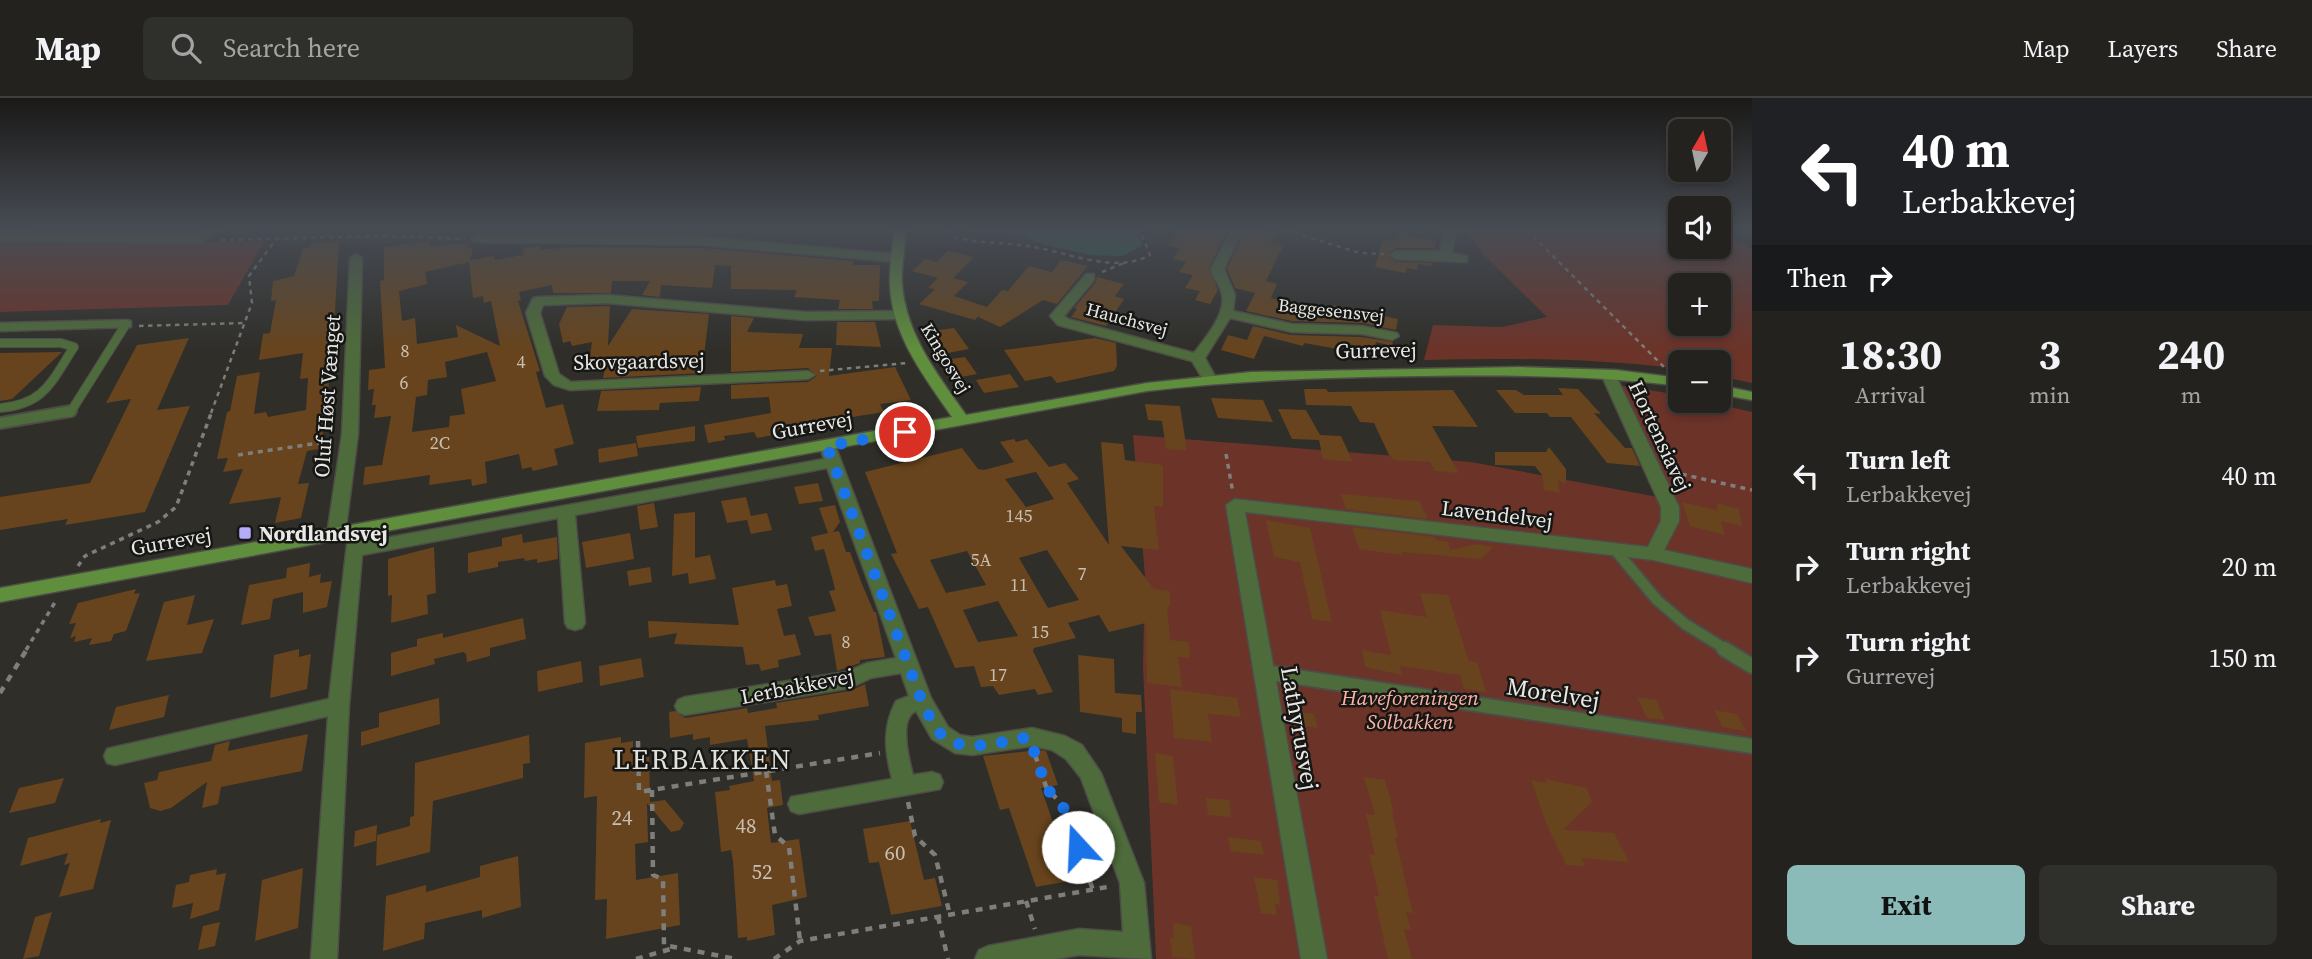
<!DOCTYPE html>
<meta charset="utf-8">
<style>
:root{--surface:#23221f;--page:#2f2f2c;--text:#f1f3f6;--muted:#a3a4a4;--line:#403f3d;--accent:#8bbbb9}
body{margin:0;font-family:"Source Serif 4",serif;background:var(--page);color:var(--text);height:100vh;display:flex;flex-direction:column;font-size:26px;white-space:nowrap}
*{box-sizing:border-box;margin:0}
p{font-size:23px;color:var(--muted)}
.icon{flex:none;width:38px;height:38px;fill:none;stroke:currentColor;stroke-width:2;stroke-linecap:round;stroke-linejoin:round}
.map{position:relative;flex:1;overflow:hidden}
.details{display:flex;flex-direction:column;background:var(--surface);width:560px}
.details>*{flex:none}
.guide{background:#202124;color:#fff;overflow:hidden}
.needle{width:46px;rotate:9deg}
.tools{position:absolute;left:1668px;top:21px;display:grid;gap:14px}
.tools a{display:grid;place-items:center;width:63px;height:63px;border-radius:10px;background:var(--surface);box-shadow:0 4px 10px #0003,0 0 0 2px var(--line);font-size:35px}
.pin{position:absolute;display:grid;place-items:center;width:60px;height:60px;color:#fff;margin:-30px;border:4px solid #fff;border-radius:50%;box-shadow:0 2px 7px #0007}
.me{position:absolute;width:77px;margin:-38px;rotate:340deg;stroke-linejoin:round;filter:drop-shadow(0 0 5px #0008)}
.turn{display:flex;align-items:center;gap:24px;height:147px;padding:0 35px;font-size:32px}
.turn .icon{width:91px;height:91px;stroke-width:2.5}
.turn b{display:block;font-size:49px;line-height:60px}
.then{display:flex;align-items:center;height:66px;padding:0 35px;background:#0003;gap:14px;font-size:26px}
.eta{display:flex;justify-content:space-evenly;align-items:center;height:119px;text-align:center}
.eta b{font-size:42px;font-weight:700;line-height:49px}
.primary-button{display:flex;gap:14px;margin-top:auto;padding:14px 35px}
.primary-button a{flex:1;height:80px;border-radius:10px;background:var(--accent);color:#111;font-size:28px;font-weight:700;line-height:80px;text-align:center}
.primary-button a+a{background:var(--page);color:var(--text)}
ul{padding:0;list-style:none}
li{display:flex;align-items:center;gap:21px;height:91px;padding:0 35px}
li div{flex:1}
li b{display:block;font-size:26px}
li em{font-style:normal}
header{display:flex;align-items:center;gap:42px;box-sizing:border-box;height:98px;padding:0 35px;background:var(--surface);border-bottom:2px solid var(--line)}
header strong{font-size:33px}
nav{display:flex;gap:38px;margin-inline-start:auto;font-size:24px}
.search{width:490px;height:63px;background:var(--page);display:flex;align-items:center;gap:18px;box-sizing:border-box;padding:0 24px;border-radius:10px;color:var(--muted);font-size:26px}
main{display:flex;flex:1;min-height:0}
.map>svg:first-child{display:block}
.green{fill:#6c3329;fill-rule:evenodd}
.water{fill:#286550}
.building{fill:#67441d;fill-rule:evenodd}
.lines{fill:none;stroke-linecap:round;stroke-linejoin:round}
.lane-far2-casing{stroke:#4d4c47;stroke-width:10}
.lane-far1-casing{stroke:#4d4c47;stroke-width:14}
.lane-casing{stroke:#4d4c47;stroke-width:18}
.street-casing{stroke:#4d4c47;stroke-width:3}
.secondary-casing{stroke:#4d4c47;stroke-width:3}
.path-far2{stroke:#7f7e7a;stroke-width:2.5;stroke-dasharray:4.5 4.5;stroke-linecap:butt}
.path-far1{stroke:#7f7e7a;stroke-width:3.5;stroke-dasharray:5 5;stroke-linecap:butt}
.path{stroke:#7f7e7a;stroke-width:4.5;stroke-dasharray:7 7;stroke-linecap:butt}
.lane-far2{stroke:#4e6c3b;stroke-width:8}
.lane-far1{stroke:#4e6c3b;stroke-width:10}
.lane{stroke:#4e6c3b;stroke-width:14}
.street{fill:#4e6c3b;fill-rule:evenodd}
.secondary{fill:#5f8e3d;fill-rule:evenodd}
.route{stroke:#1a73e8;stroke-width:12;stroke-dasharray:0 21.6}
.poi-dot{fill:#b5acf8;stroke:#161614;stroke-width:2.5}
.labels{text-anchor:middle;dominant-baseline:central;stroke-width:5;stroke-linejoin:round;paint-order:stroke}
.far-street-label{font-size:18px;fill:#e8e8e5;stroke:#161614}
.number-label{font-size:18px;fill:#c8bfb3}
.street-label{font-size:21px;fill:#e8e8e5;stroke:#161614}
.poi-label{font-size:21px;font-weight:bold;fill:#e8e8e5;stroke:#161614;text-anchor:start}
.park-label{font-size:21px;font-style:italic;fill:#fdb3a4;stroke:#161614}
.near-number-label{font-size:21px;fill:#c8bfb3}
.near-street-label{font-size:24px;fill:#e8e8e5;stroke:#161614}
.near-neighbourhood-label{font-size:28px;letter-spacing:2px;fill:#e2e1da;stroke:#161614}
</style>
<header>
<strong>Map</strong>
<div class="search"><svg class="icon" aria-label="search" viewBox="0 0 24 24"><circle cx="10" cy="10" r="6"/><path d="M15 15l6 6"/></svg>Search here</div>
<nav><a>Map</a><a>Layers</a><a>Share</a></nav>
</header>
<main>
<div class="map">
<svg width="1752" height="861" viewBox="0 0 1752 861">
<rect width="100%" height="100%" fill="#2f2e29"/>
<path class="green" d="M1465,132h215v17h38l2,-17 32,19v134l-33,-7 -1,-14h-38v7c-86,-11 -170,-11 -256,-9l9,-35 69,2 45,-10 -64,-63zM1718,187v39h-38v-39z
M0,142l264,2 -36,63 -228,7z
M1604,285l76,12v6h24l48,11v547h-596l-13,-293 2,-90 -12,-141 338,27 187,35z"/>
<path class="water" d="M974,132h164l4,16 -20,10 -32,-1 -48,-11 -22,-9 -44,-2z"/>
<path class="building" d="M1178,132h50l-19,38 9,22 -8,14 -15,-4 5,-9 -15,-3 8,-13 -14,-3 7,-10 -13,-3 7,-11 -12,-3z
M1248,132l29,3 -6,10 12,3 -17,35 11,3 -6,14 60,14 2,-7 65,14 -2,11 -33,-7 -71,-2 -46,-10 9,-18 -20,-5 -8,-19 16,-35z
M1399,135l37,8 -1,7h-39l-7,5v4l7,5 36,1 -1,3 -13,-2 -1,6 -10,-2 -2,5 -30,-6 8,-28 13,3z
M339,143l-6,105 -9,82 -5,21 -12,2 -9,33 11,-1 -8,35 -26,5 6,-26 -52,7 14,-35 -20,3 5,-14 -11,1 10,-47 3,-1 7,-35 23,-4 -6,42 12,-2 2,5 38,-7 2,-32 -8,1 3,-26 -44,7 4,-26 7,-1 6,-33 -5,1 2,-20 21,-5 9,-28 7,-1 1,-4z
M428,143l2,5 38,-3 -1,4 6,1 -3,12 24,-4 1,4 28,-5v-7l18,-2v4l30,-3 131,1 152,13 -2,4h28l-1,36h-7l1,8h-35l2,-9 -46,-3 3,-7 -66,-1v-23l-16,-1 -3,23 -51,-3 -1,12 -18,-2 8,-14h-38l-1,12h-58l-1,-8 -33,7 2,8 -3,1 22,70 -4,1 10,36 17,-4 11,40 -20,5 4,16 -25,6 -2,-4 -9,2 -3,-15 -34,8 2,21 -15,3 -1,-7 -42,6 1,-10 -67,10 2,-18 17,-2 9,-49 -17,2 2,-13h-4l2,-16 -6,1 1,-20 16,-2 -5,-87 4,-1v-33zM469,164l4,36 10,-2 1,7 7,-2 9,45 -44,-21 2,12 -41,7 -2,-26 -13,3 -3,-30 28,-7 -2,-12zM487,254l9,29 -35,8 4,25 -15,2 -1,11 -37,5 4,-35 11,-2 1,-15 19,-3 -2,-15z
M948,153l26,6 -21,21 15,4 -14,14 33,11 15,-17 6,1 21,-25 23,6 9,-12 27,6 -31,38 -14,-4 -43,27 -22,-10 3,-4 -6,7 -56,-16 16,-15 -7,-1 10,-10 -26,-7 13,-12 11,3z
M1097,179l27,7 -9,12 9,3 -18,27 -35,-9 6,-8 -3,-1 22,-26z
M610,208l-2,40 24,-37 77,5 -7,59 -99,5 2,-9 -17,1 4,-28 -20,4 -2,-5 -7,2 -4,-19 8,-17z
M731,218l23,2 -7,14 56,2 -4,14h33l-3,28 66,-9 16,33 -31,4 4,8 -69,11 2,4 -60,11 -3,-6 -30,4 1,4 -17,3 -4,-18 67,-12 -2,-16 -38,2v-14l77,-3 9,-6 -9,-8 -77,4z
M837,224h38l6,25 -45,-2z
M1253,228l38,9 71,2 31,5 -1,4 -16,-4 -2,8 -34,-8 -2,7 -34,-6 -1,3 -39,-10 -10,23 -33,-9 7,-15 19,5z
M954,230l15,21 -21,4 -15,-22z
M189,240l-32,72 33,-4 -45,106 -80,13 3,-6 -68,11v-33l90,-14 41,-84 -25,4 31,-58z
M1095,240l21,5 1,23 -3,5 -57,12 -6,-7 -26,5 -21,-31z
M62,254l-50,47 -12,2v-48z
M965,259l12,17 -21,4 -8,-13h5l-3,-6z
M1010,276l9,13 -35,6 -8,-13z
M701,289l-2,14 -39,2 -1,7 -62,1 4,-20z
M1558,290l20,1 23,25 -7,-1 31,35h7l8,18 -33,-3 -36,-46h-21l-3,-4h-32l-19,-23h20l8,5h39z
M1304,291h22l2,3 125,-2 25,37 -46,-1 27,47 -24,-2 -5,-9 -36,-2 -5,-5 -15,-32 -14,-1 -9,-16 -45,-1z
M1211,300l52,2 10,22 -55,-4z
M1145,306l35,2 7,45 -21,-2 -4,-28 -14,-1z
M1278,311l28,1 14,25 21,1 12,26 -30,-3 -4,-19 -27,-1z
M695,328v15l-57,7 -2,-12z
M1014,341l2,3 11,-3 22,28 16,-4 14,16 -12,4 42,62 -8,-103 22,2 2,16 38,5v42l-9,-1 5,44 -38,-4 33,43 16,2v16l-3,-1 3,34 19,2 1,16 -12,-1 4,30 -35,-4 -1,-60 -37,9 -10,-17 -31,8 8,15 -42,10 -1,3 20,41 -15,3 -3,-6 -36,6 -6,-9 -12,1 -7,-21 -19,2 -27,-61 -9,2 -28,-55 6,-1 -32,-81 97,-24 16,21 6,1 30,-8 -14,-20zM1036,374l18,27 -28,8 -21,-28zM1047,452l32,50 -31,8 -29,-50zM967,453l19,34 -40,8 -16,-33zM998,503l20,35 -40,6 -15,-32z
M636,345l2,13 -39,7 -1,-14z
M1549,349l17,22v15l-8,-4 2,13 -16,-3 -2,-15 -7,-9 -40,-1v-13h51z
M818,385l5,18 -24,3 -5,-17z
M1341,396l78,7 9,18 -82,-10z
M746,399l5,19 16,-3 5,17 -21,4 -4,-14 -20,3 -6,-22z
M1682,404l35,8 1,3 -1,-10 22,6 3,17 -21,-5 4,14 -35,-9z
M654,405l4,24 -18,3 -3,-24z
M835,407l5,17 -7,10 6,-1 7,21h4l12,32 12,28h2l9,45 -25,3v3l-23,8 -6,-37 -16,2 -7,-19 28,-6 -7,-20 6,-1 -2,-9 -9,-32 -9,2 -4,-14 17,-4 -9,-25z
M695,414v46l15,-3 6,24 -27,5 -1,-11 -16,3 2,-62z
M1266,422l44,8 22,94 -20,-3 -12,-57 -26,-5z
M1352,429l83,10 1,3 12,2 2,8 27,-6 16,3 -12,12 -80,-7 1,3 -43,-6z
M630,435l4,26 -48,9 -4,-26z
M522,436l1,9 34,-6 1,22 -21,4v-4l-12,2 -1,-3 -26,4v5l-30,6v-20l34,-7v-8z
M434,449l2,46 -9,2 1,19 -37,9 1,-28 -4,1v-37z
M310,465l-1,14 12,-3 -1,9 12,-2 -5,26 -24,6v-21l-30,7 -3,20 -29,6 8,-40 37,-7 1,-10z
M650,469l2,15 -23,4 -2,-15z
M775,482l1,6 11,-2 5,22 -15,3 7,27 11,-2 6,21 -23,5 1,7 -18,4 -2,-7 -13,1 -3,-18 -69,-3 3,-11 -28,5 -1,-17 91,4 -7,-37z
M136,491l-2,5 6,-1 -14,38 -12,3 -3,7 -22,4 3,-7 -18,4 2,-6 -6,2 6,-15 -7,1 9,-21z
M1420,495l28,2 21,66 8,1 9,30 -22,-3 -4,-14 -60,-9 2,9 -37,-8 -3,-17 29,5 -11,-45 47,7z
M195,497l-8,30 27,-6 -12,34 -56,8 18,-59z
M523,520l3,21 -36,9v8l-23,6 -1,-8 -3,-2 -29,7 1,5 -44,12v-23l26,-7v-7l26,-6v5z
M299,551v8l12,-3 -4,35 -37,9 4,-43z
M1078,557l36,4 1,34 26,2 1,17h-6v22l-14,-2v-14l-42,-6z
M641,560l3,19 -44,9 -1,-20z
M581,563l2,21 -45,10 -1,-21z
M865,586l4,22 -51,9 1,5 -54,6 7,55 8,-1 3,25 -16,3 4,35 28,-4 8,58 -35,8 3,30 -28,6v-4l-9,1 -5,-77 -2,-11 -10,2 -6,-60 15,-2 -1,-4 25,-5 -7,-42 -37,6v-8l-17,3v-6l-23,4 -1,-26 6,-1 10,7 62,-10 1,5 29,-5 -1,-5 74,-12z
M1170,591l67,9 4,19 -33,-3 4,28 -38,-4z
M169,597l-5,22 -55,13 7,-23z
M1637,599l19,3 9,20 -18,-2z
M439,600l1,26 -79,22v-14l18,-5v-14z
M1714,612l23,4 9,17 -24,-4z
M1291,613l23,3 4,14 -24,-3z
M308,636l-6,37 -81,16 -3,17 -16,4 5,-26 -36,26 -11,3 -10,-3 -6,-25 13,-3 2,-8 52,-11 4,-16 15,-4 -2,10z
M529,637l1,28 -7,1v14l-90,23 -3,51 -54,14 1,-31 33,-9v-9l4,-1 1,-53z
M621,639v6l12,-2v11l16,-3 1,53 15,-2 19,23 -4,7 -9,2 -24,-29 1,39 -13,2 1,36 42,-7 2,52 -74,14 1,-40 -12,1 2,-104 -13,2 1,-55z
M1039,652l7,1 12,34 -17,3 13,37 12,-2 8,21 24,-4 6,13 -9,2 8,20 -67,12 -27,-79 -9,2 -17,-54z
M1155,655l18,3 5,49 -19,-3z
M1364,679l21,3 9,32h-2l6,26 -3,-1 18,76 -7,-1 5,18 -7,-1 8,30h-24l-14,-63h5l-10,-42 6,1 -9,-41 9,1z
M64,680l-9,25 -46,10 10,-25z
M1545,681l42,9 5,14 -29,28 51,3 15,29 -48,-4 4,8 -19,-1 -20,-42 -15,-43 16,3z
M1206,700l23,2 2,17 -23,-2z
M101,721l-1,4 11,-3 -18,69 -34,8 11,-34 -6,2 4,-12 -48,13 8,-28z
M910,723l14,59 11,-2 7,28 -51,9 -12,-53 -10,1 -6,-34z
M377,727l-1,16 -22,6 1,-16z
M1228,739l33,4 3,14 -33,-4z
M518,758l3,51 -39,11v-8l-57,13 -1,16 -41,12 3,-55 40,-11v7l54,-15v-11z
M303,770l-5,60 -43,13 7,-61z
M217,771l-1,6 10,-2 -7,37 -29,9 3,-16 -21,5 4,-23 13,-3 1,-7z
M1254,779l23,3 3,25 -5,-1 2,11 -16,-2z
M52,814l-13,44 -16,3 12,-42z
M220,824l-5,24 -17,4 5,-24z
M1173,825l18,3 4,33 -23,-2 -2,-19 4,1z"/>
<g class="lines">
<defs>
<path id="lane-far2" d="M0,245h61l13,4c-23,35 -29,57 -74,61
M70,315l56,-89"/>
<path id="lane-far1" d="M0,325l71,-12
M1617,454l40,48 28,24 42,26"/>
<path id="lane" d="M1724,551l28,17
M1264,574l488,74"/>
<path id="street" d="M206,132h13l-18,13 -201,-2v-8l198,2z
M1444,132h12l-4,23 15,3v6l-71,-3 -6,-4 6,-4h44z
M1231,133l10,2 -17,36 11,26 -2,16 59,13 70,2 35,7 2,3 -7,4 -30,-6 -70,-2 -62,-14 -25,40 11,20 -7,4 -5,-1 -12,-20 -134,-36 -8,-9 36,-42h8v6l-30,36 4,3 126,34c12,-16 32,-39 28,-58 -1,-10 -9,-16 -11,-26z
M478,137l224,2 196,17 6,4 -6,4 -196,-17 -228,-3 -2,-3z
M356,156l6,4 -4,176 -13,101 -9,6 -9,-6 15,-101 8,-176z
M607,197l198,17 96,-1 7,4 -7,4 -96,1 -198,-17 -64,2 -3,8 19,61 12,8 237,-11 7,4 -7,4 -238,11 -16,-5 -9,-9 -19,-63 7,-15 5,-1z
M126,222l5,1v6l-131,4v-8z
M1608,272l7,4 64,133v14l-15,29 88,19v14l-99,-23 -408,-48 82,447h-26l-75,-454 9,-6 413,48 13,-26v-14l-60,-133z
M827,342l8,5 96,253 17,29 12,8 12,2 60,-9 33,8 17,9 19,28 43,110 7,76 -72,-4 -23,4h-81l4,-9 9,-4 91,-17 44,3 -3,-49 -39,-105 -15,-19 -14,-9 -20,-4 -60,9 -17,-2 -23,-14 -16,-28c-18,8 -7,49 -3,64l19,-3 8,3 3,7 -3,7 -141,25 -8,-3 -3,-7 3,-7 101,-18c-7,-28 -10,-51 4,-78l13,-5 -8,-23 -30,5 -21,10 -165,27 -7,-3 -3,-6 3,-6 7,-3 161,-25 21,-9 29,-5 -69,-190 -252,47 10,108 -3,5 -7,2 -7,-2 -3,-5 -7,-105 -196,37 -13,150 -12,254h-26l17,-243 -213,49 -8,-2 -3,-7 3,-7 8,-2 214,-48 19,-163h12l3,6 461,-83 -5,-14z"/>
<path id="secondary" d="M894,132h12c-1,18 -5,36 -4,54 4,51 36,91 64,131l181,-32 104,-11 269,-5 96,3 64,8v8c-85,-11 -170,-11 -256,-10 -93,1 -185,4 -277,15l-1147,211v-14l952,-171c-28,-41 -60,-81 -62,-132 -1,-18 3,-37 4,-55z
M1718,287l34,7v8l-34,-6z"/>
</defs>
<use href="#lane-far2" class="lane-far2-casing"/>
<use href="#lane-far1" class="lane-far1-casing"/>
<use href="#lane" class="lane-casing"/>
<use href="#street" class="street-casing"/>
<use href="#secondary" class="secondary-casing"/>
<path class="path-far2" d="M949,132l5,7 9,2c21,4 43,4 65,7 37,5 87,29 122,9l-10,-25
M1285,132l75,23 24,1
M1527,132l137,137
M221,142l165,-4 79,3
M1102,174l22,-9
M139,228l106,-3
M820,273l87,-8
M211,315l41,-110 -3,-27 28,-38"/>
<path class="path-far1" d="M1226,356l7,39
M238,357l94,-14
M1672,374l80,18
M78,468l7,-10 73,-34 18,-15 36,-96
M26,552l31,-51"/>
<path class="path" d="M0,595l27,-44
M638,643l1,51 241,-39
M1035,657l12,34 15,15 31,86
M766,673l9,64 14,12 11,94
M652,692l1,85 10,4 1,66 72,14
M908,704l7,34 20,19 15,60
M1026,803l9,28
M938,819l10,42
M636,861l38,-11
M774,861l26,-18 313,-55"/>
<use href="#lane-far2" class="lane-far2"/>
<use href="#lane-far1" class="lane-far1"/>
<use href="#lane" class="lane"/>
<use href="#street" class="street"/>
<use href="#secondary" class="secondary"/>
</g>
<linearGradient id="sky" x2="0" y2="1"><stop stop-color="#1a1917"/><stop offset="0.52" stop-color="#474c54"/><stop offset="1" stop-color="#474c54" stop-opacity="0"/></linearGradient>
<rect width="1752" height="252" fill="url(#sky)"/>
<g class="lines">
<path class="route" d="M905,334l-78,14 94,253c6,11 11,25 19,34 21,23 62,8 89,4l18,52 15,15 16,43"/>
</g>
<rect class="poi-dot" x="238" y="428" width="14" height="14" rx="3.5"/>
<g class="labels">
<g class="far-street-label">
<text transform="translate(1331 212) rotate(6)">Baggesensvej</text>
<text transform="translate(1127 221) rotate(15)">Hauchsvej</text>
<text transform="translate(946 260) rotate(59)">Kingosvej</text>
</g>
<g class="number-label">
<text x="405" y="252">8</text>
<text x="521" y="263">4</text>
<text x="404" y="284">6</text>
<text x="440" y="344">2C</text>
<text x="1019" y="417">145</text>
<text x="981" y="461">5A</text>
<text x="1082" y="475">7</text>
<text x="1019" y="486">11</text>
<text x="1040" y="533">15</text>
<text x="846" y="543">8</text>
<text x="998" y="576">17</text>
</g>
<g class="street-label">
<text transform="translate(1376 252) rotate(-1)">Gurrevej</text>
<text transform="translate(639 263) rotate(-1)">Skovgaardsvej</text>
<text transform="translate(327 298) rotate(-86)">Oluf Høst Vænget</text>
<text transform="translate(812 327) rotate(-10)">Gurrevej</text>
<text transform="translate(1660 338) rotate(65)">Hortensiavej</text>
<text transform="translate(1497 416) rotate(7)">Lavendelvej</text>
<text transform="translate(171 443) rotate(-10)">Gurrevej</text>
<text transform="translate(797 588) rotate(-11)">Lerbakkevej</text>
</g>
<g class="poi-label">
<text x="259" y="435">Nordlandsvej</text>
</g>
<g class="park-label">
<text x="1410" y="599">Haveforeningen<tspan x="1410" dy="24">Solbakken</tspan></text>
</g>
<g class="near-number-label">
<text x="622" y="719">24</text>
<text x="746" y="727">48</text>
<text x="895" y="754">60</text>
<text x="762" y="773">52</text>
</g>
<g class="near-street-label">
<text transform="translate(1553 595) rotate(9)">Morelvej</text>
<text transform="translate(1300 630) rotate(80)">Lathyrusvej</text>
</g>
<g class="near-neighbourhood-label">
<text x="703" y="661">LERBAKKEN</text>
</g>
</g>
</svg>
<div class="tools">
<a><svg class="needle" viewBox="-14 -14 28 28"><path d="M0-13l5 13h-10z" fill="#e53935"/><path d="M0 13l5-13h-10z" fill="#a3a4a4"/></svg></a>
<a><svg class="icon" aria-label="sound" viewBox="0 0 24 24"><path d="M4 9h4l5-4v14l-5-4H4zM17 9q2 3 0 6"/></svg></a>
<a>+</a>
<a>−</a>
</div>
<div class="pin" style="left:905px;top:334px;background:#d93025"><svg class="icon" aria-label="arrive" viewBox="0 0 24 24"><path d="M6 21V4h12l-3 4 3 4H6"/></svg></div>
<svg class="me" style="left:1078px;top:749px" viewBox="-20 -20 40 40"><circle r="19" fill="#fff"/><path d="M0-13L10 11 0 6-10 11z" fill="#1a73e8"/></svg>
</div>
<section class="details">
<div class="guide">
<div class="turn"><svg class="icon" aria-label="left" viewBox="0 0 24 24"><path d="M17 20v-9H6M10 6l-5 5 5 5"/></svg><div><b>40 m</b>Lerbakkevej</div></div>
<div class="then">Then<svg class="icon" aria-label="right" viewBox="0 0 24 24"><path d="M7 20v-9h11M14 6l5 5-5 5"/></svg></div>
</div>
<div class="eta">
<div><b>18:30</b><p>Arrival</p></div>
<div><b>3</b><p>min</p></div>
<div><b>240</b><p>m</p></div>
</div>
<ul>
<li><svg class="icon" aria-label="left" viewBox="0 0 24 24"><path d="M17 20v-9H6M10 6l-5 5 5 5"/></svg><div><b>Turn left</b><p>Lerbakkevej</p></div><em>40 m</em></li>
<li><svg class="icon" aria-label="right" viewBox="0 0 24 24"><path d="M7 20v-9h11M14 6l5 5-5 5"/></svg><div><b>Turn right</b><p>Lerbakkevej</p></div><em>20 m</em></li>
<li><svg class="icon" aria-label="right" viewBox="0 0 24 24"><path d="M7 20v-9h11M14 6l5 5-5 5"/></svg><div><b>Turn right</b><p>Gurrevej</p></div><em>150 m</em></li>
</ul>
<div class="primary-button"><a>Exit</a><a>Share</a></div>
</section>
</main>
